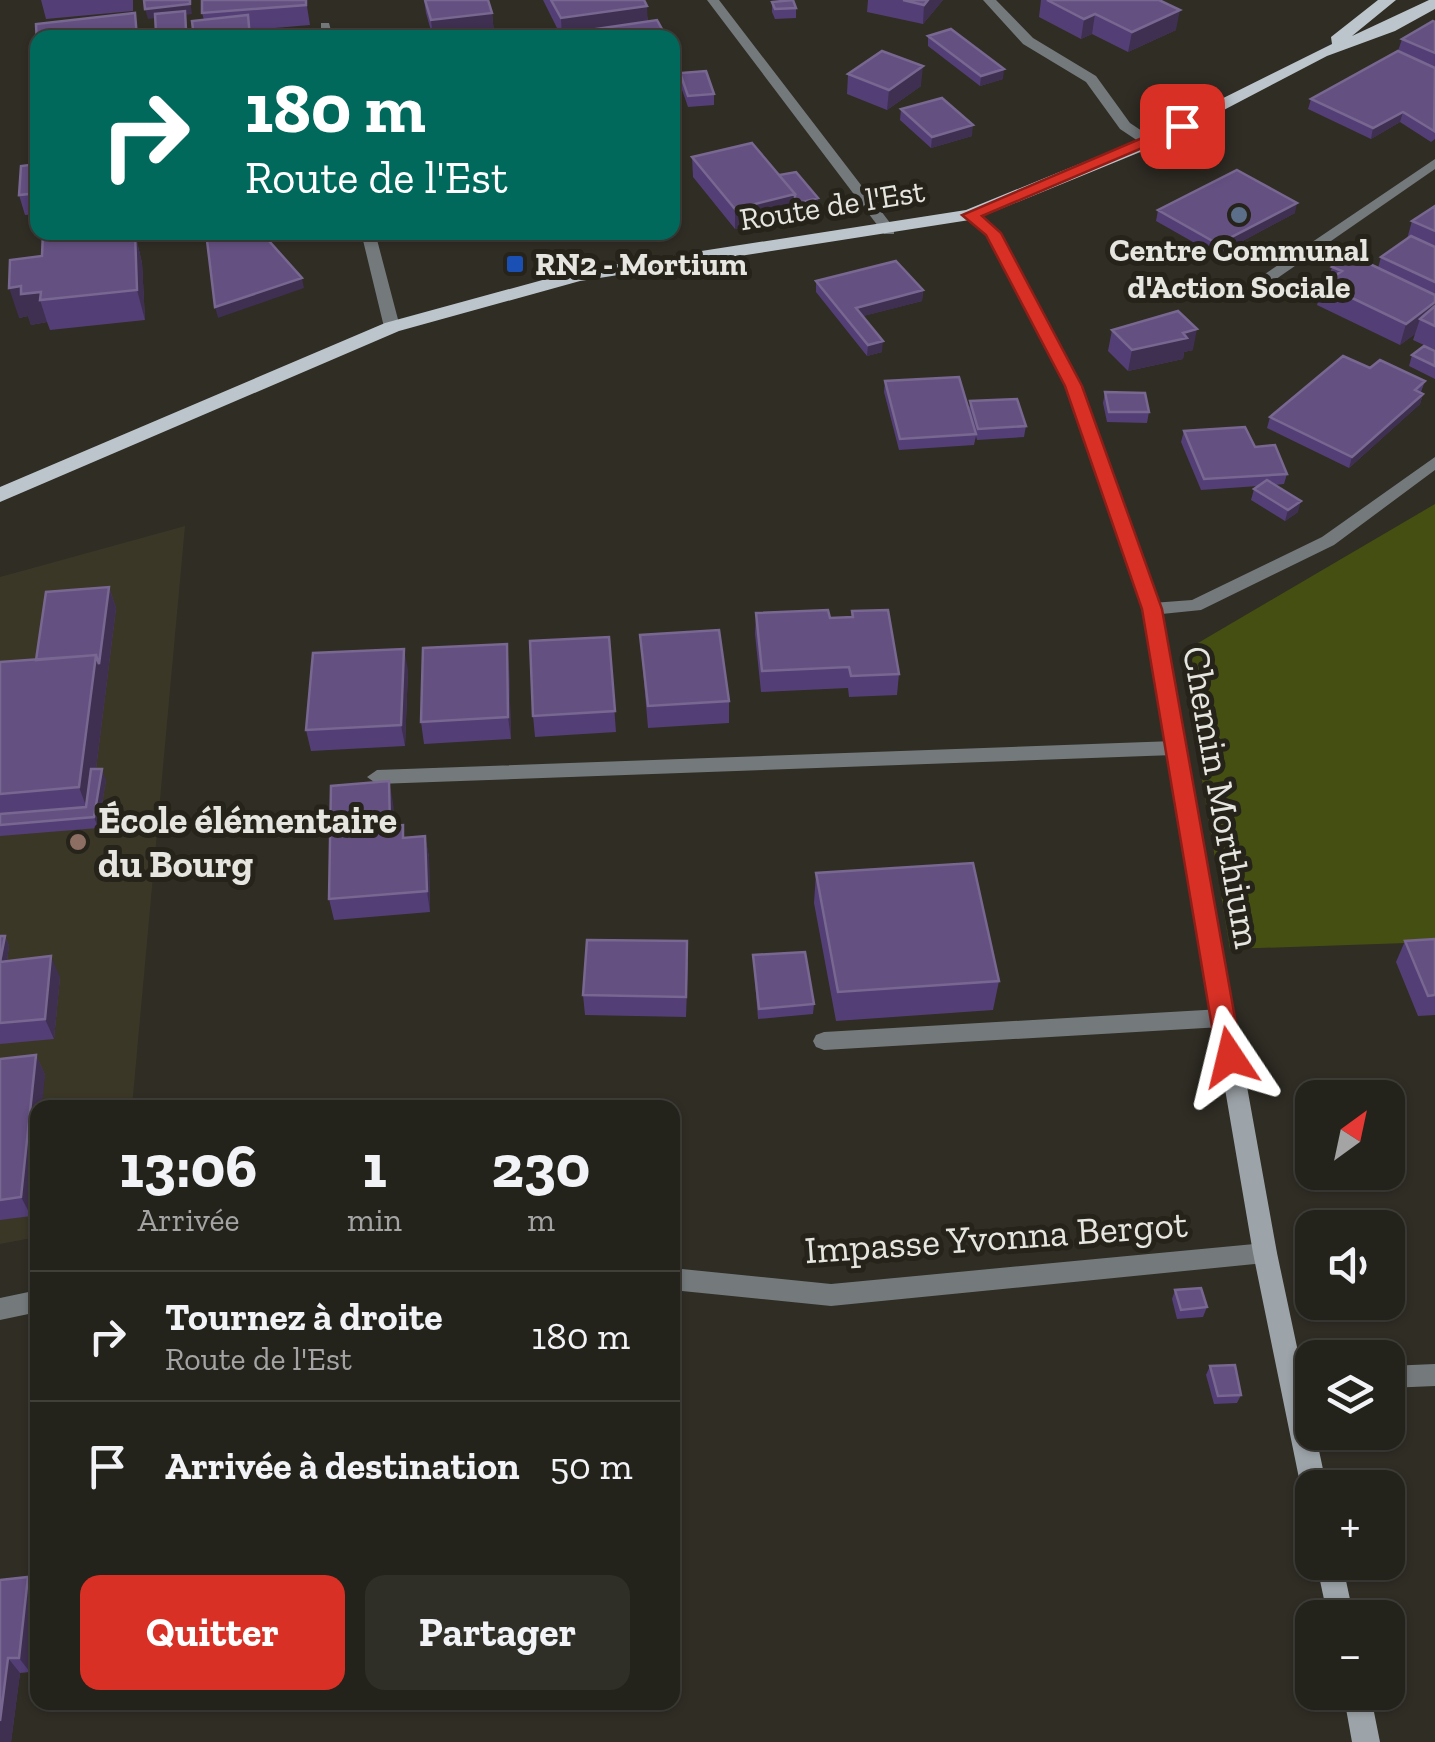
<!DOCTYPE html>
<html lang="fr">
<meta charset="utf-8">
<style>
:root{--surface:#23221b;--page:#2f2f28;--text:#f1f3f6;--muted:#a3a4a3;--line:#403f3a;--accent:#d93025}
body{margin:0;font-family:"Zilla Slab",serif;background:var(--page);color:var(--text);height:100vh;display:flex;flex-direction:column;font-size:38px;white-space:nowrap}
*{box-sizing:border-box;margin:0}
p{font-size:32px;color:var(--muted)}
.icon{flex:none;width:55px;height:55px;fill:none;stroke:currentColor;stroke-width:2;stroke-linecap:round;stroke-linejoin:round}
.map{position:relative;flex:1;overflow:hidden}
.sheet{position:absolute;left:30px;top:1100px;width:650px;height:610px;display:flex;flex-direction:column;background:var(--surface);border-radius:20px;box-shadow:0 2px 8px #0004,0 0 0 2px var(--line)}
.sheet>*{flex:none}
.banner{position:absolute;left:30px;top:30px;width:650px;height:210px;border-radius:20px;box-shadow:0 2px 8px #0004,0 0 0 2px var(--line);background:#00695c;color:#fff;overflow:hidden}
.needle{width:65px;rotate:33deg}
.controls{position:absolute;left:1295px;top:1080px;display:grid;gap:20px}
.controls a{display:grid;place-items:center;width:110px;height:110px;border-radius:20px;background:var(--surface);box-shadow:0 2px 8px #0004,0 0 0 2px var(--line);font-size:50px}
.pin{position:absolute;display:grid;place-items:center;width:85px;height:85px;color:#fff;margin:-42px;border-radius:20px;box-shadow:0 5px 15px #0006}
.me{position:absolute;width:110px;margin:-55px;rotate:350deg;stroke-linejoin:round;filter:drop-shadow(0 0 8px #0008)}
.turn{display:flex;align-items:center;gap:35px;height:210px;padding:0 50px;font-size:45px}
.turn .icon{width:130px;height:130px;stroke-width:2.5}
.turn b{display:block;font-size:70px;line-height:85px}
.eta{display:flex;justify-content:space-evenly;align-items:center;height:170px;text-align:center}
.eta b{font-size:60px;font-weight:700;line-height:70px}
.primary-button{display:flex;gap:20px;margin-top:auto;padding:20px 50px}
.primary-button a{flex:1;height:115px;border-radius:20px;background:var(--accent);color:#fff;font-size:40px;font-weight:700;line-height:115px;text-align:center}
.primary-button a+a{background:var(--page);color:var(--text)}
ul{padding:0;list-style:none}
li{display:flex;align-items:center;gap:30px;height:130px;padding:0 50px;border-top:2px solid var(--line)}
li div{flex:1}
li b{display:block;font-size:38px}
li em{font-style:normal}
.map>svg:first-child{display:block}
.built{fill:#3a3727}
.green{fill:#464f12}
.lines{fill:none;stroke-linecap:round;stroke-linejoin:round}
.lane{fill:#74797c;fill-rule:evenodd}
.street{fill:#74797c;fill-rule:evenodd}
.secondary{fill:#9da4a9;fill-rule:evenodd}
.primary{fill:#bcc5cc;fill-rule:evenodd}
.wall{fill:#543e76}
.shaded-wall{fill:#3f2f50}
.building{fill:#645081;stroke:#786790;stroke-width:2.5}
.route{fill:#d93025;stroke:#8d1f18;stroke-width:2.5}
.service-dot{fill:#5c6f8a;stroke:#25231a;stroke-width:4}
.transit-dot{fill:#1a4fb4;stroke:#25231a;stroke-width:4}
.education-dot{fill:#8d6e63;stroke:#25231a;stroke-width:4}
.labels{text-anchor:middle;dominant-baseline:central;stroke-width:10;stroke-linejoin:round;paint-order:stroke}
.far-street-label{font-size:32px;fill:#e6e5df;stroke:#25231a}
.far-poi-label{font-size:32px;font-weight:bold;fill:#e6e5df;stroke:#25231a}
.street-label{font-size:38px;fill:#e6e5df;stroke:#25231a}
.poi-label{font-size:38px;font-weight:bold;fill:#e6e5df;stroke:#25231a;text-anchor:start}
</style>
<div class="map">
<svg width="1435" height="1742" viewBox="0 0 1435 1742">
<rect width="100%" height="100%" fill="#2f2d24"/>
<path class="built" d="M185,526l-53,581 -94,1 -1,129 -37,7v-667z"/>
<path class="green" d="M1435,504v438l-205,7 -49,-296z"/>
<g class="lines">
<path class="lane" d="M983,0h13l37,38 63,38 34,47 24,16v6h-10l-24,-16 -34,-47 -63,-38z
M321,23h8l4,15h-12z
M361,232h14l25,95 -3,3h-10l-3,-3z
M1222,1009l8,3 3,6 -3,6 -8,3 -398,23 -8,-3 -3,-6 3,-6 8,-3z"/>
<path class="street" d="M707,0h12l175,228v6h-10z
M1435,159v10l-169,117h-10v-6z
M1435,457v13l-101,75 -133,65 -49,5 -9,-6 9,-6 40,-3 130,-63z
M1174,741l9,7 -9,7 -797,29 -10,-7 10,-7z
M1265,1243l8,3 4,7 -4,7 -8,3 -434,43 -159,-16v-22l159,16z
M38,1290v22l-38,8v-22z
M1435,1364v22l-47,2v-22z"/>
<path class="secondary" d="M970,211l30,22 82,153 79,223 116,644 50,235h-15v12l-7,-3 -4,-9 -48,-235 -110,-644 -77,-223 -79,-151 -24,-20z
M1316,1562h26l12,56h-26z
M1343,1692h27l10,50h-28z"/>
<path class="primary" d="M1378,0h18l-44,36 77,-36h6v9l-40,22 -68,25 -172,90 -179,73 -396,62 -181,50 -399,171v-15l385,-164 194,-53 387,-60 177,-72 189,-94 -1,-7z"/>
</g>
<path class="wall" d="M41,0h92v11l-87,8z
M306,0l4,25 -60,5 2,8h-58l10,-18 -2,-7z
M424,0h64l4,13 2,20 -44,5h-17l-7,-25z
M543,0h101l4,21 19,17h-105z
M868,0h75l-20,24 -56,-12z
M1041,0h118l17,30 -48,22 -36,-18 -11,5 -42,-22z
M772,2l24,6v10l-21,1 -3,-7z
M1435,22v117l-4,3 -31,-20 -29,17 -63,-30 3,-10 87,-48 4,-12z
M928,36l75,43 -23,7 -52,-40z
M680,73l34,21v11l-26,2 -8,-23z
M848,74l73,12 -34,24 -40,-16z
M901,109l71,27 -41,12 -31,-28z
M692,157l87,18 39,23 -1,10 -82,21 -42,-52z
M38,164v50l-13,1 -6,-20z
M1435,206v144l-22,-10 2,-6 -15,11 -83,-40 6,-21 5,-3 4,-14 46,1 3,-11 26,-18 5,-18z
M1158,210l137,3 -79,42 -60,-34z
M43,232l92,1 7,30 3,57 -95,10 -3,-8 -16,3 -3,-9 -9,2 23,-62z
M816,281l107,9 -1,11 -59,15 19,36 -15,4 -51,-64z
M1112,330l81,20 -9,2 -1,7 -55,12 -20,-20z
M1435,351v28l-26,-13 3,-11z
M1370,368l55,13 -4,11 2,2 -3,10 -71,64 -82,-40 3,-11z
M885,381l84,29 1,-9 56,25 -2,11 -47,3 -1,-4 -2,9 -75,5 -15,-58z
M1105,392l44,20 -2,11 -40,-1 -4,-19z
M1184,431l71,16 32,27 -3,10 -9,1 23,27 -13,9 -34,-21 3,-11 4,-3 -57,4 -20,-48z
M109,587l7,21 -20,161 10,11 -8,48 -98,8v-174l36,-2z
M852,611l47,63 -2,21 -48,2 -1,-9 -87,4 -6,-58 1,-21 74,5h21z
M640,635l89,66v22l-81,5z
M609,637l7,95 -81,5 -2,-21z
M509,665l2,74 -87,5 -3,-22z
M408,670l-3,76 -94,5 -5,-21z
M393,802l1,24 11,12 20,-2 4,21 1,55 -96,8 -5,-21z
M816,873l183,108 -6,29 -157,11 -22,-118z
M0,936h5l4,10 -2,15 53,16 -6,62 -54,5z
M1435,939v76l-17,1 -22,-54 9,-21z
M753,955l61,49 -1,10 -55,5z
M688,961l-2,56 -101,-2 -2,-20z
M36,1055l9,20 -7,33v44l-7,64 -31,4v-161z
M1175,1290l32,17 -4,10 -26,2 -5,-20z
M1210,1366l31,29 -4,8 -23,1 -8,-29z
M0,1580l30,92 -10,1 -9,69h-11z"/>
<path class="shaded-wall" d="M190,0l2,14 -6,1 2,23h-31l-1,-5 29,-18 -37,4 -3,-10z
M928,0h15l-20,24 1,-19z
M647,6l1,20 -79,7 1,4 -8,1 -1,-20z
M1180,10l-4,20 -48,22 4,-20z
M492,13l2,20 -44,5h-17l-2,-18z
M1095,14l-3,20 -11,5 3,-20z
M676,52v20l-4,1v-20z
M923,66l-2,20 -34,24 2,-20z
M1004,69l-1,10 -23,7 1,-10z
M1403,112l-3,10 -29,17 2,-11z
M973,125l-1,11 -41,12 1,-11z
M795,194l23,4 -1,10 -82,21v-20z
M1297,203l-2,10 -79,42 2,-11z
M135,233l7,30 3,57 -8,-30z
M302,278l2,10 -86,30 -3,-11z
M21,286l20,6 -1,8 7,22 -16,3 -3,-9 -9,2 -10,-30z
M923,290l-1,11 -66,17v-10z
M1435,302v17h-15l-5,15 -15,11 6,-21z
M1197,329l-4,21 -9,2 -1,7 -55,12 4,-21z
M883,341l-1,11 -15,4 1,-11z
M1423,394l-3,10 -71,64 3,-11z
M1301,501l-3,11 -13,9 3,-11z
M109,587l7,21 -26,209 -11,-30 17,-132z
M507,644l2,21 2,74 -3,-22z
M404,649l4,21 -3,76 -4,-21z
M102,769l4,11 -8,48 -4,-11z
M389,781l4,21 1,45 -4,-21z
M425,836l4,21 1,55 -3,-21z
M5,936l4,10 -5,37 -4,-10z
M51,956l9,21 -6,62 -9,-20z
M36,1055l9,20 -3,33h-4v44l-7,64 -10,-19z
M28,1577l10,12v23l-8,60 -11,-14z
M8,1658l12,15 -9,69h-11v-21z"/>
<path class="building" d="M144,0h46v4l-45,5z
M202,0h104v5l-104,8z
M425,0h63l4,13 -61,7z
M551,0h93l3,6 -86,12z
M793,0l3,8 -21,1 -3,-7z
M903,0h25l-4,5z
M1047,0h112l21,10 -48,22 -37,-18 -11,5z
M185,11l1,19 -30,3 -1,-19z
M135,13l2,25h-99l-1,8 -1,-22z
M248,15l2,23h-56l-2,-17z
M657,20l10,18h-95l-3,-5z
M1433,21l2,1v31l-33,-14z
M951,29l53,40 -23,7 -53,-40z
M882,51l41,15 -34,24 -41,-16z
M1398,51l37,17 -1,63 -31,-19 -30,16 -62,-29z
M706,71l8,23 -26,2 -8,-23z
M942,98l31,27 -41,12 -31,-28z
M752,143l43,51 -60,15 -43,-52z
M38,164v29l-19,2 2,-29z
M1237,170l60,33 -79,41 -60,-34z
M796,172l22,26 -23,6v-10l-16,-19z
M1435,206v25l-23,-10z
M43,232h83v3l9,-2 2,57 -97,10 1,-8 -20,2v-8l-12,2 1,-28 32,-4z
M206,232h55l41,46 -87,29z
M1411,236l24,11v35l-54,-25z
M1349,254l86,41v7l-29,22 -83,-40 19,-13 -10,-4z
M896,261l27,29 -67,18 27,33 -15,4 -52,-64z
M1435,306v20l-15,-7z
M1178,311l19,18 -14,4 4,5 -55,12 -20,-20z
M1424,346l11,5v15l-23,-11z
M1343,356l27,12 10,-8 45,21 -10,9 8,4 -71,63 -82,-40z
M959,377l17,57 -76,5 -15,-58z
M1105,392l40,1 4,19h-40z
M1017,399l9,27 -48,3 -8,-28z
M1245,427l10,20 20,-2 12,29 -83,5 -20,-48z
M1267,480l34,21 -13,9 -34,-21z
M109,587l-10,77 -3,-9 -60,5 10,-68z
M828,610l2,8 23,-1 -1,-6 36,-1 11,64 -48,2 -2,-9 -87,4 -6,-58z
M719,630l10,71 -81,5 -8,-71z
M609,637l6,74 -82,5 -3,-75z
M507,644l1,73 -87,5 2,-74z
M404,649l-3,76 -95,5 7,-77z
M96,655l-17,132 -79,7v-132z
M91,769h11l-8,48 -94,8v-11l86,-7z
M389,781l1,45 13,-1v13l22,-2 2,55 -98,8 2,-113z
M973,863l26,118 -161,11 -22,-119z
M0,936h5l-5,26z
M1435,939v56l-7,1 -23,-55z
M587,940l100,1 -1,56 -103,-2z
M805,952l9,52 -55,5 -6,-54z
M51,956l-6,63 -45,4v-61z
M36,1055l-15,142 -21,3v-141z
M1201,1288l6,19 -26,3 -6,-20z
M1235,1365l6,30 -23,1 -8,-30z
M28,1577l-9,81h-11l-8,63v-141z"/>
<path class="route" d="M1182,121l7,5 -2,3 -205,87 19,17 81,153 80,223 80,448 -12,10 -13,-10 -75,-448 -77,-223 -79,-151 -24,-20z"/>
<circle class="service-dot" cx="1239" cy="215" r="10"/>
<rect class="transit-dot" x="505" y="254" width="20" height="20" rx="5"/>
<circle class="education-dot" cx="78" cy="842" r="10"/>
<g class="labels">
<g class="far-street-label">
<text transform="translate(832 205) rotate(-9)">Route de l'Est</text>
</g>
<g class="far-poi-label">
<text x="1239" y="250">Centre Communal<tspan x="1239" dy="37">d'Action Sociale</tspan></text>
<text x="535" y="264" text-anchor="start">RN2 - Mortium</text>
</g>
<g class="street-label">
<text transform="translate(1222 797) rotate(80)">Chemin Morthium</text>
<text transform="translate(996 1237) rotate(-4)">Impasse Yvonna Bergot</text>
</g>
<g class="poi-label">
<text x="98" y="820">École élémentaire<tspan x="98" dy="44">du Bourg</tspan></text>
</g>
</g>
</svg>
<div class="controls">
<a><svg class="needle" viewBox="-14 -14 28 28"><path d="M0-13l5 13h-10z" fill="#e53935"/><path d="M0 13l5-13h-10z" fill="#a3a4a3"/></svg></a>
<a><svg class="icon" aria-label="sound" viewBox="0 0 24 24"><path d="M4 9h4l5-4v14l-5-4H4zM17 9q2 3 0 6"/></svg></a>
<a><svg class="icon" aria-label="layers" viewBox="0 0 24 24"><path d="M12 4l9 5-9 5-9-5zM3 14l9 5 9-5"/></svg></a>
<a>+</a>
<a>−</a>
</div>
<div class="pin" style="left:1182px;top:126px;background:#d93025"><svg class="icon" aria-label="arrive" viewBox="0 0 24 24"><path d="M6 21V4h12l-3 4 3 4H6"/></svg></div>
<svg class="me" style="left:1230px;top:1057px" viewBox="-20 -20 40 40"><path d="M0-17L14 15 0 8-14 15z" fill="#d93025" stroke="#fff" stroke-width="4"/></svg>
<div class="banner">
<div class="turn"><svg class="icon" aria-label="right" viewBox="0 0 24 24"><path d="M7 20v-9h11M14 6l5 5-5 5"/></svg><div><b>180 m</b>Route de l'Est</div></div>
</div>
<section class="sheet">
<div class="eta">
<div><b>13:06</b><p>Arrivée</p></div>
<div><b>1</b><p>min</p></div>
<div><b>230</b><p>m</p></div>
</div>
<ul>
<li><svg class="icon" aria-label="right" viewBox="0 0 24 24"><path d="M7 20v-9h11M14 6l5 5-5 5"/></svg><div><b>Tournez à droite</b><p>Route de l'Est</p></div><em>180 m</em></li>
<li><svg class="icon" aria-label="arrive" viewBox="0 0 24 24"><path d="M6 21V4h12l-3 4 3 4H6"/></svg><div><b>Arrivée à destination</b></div><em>50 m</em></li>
</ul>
<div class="primary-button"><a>Quitter</a><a>Partager</a></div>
</section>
</div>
